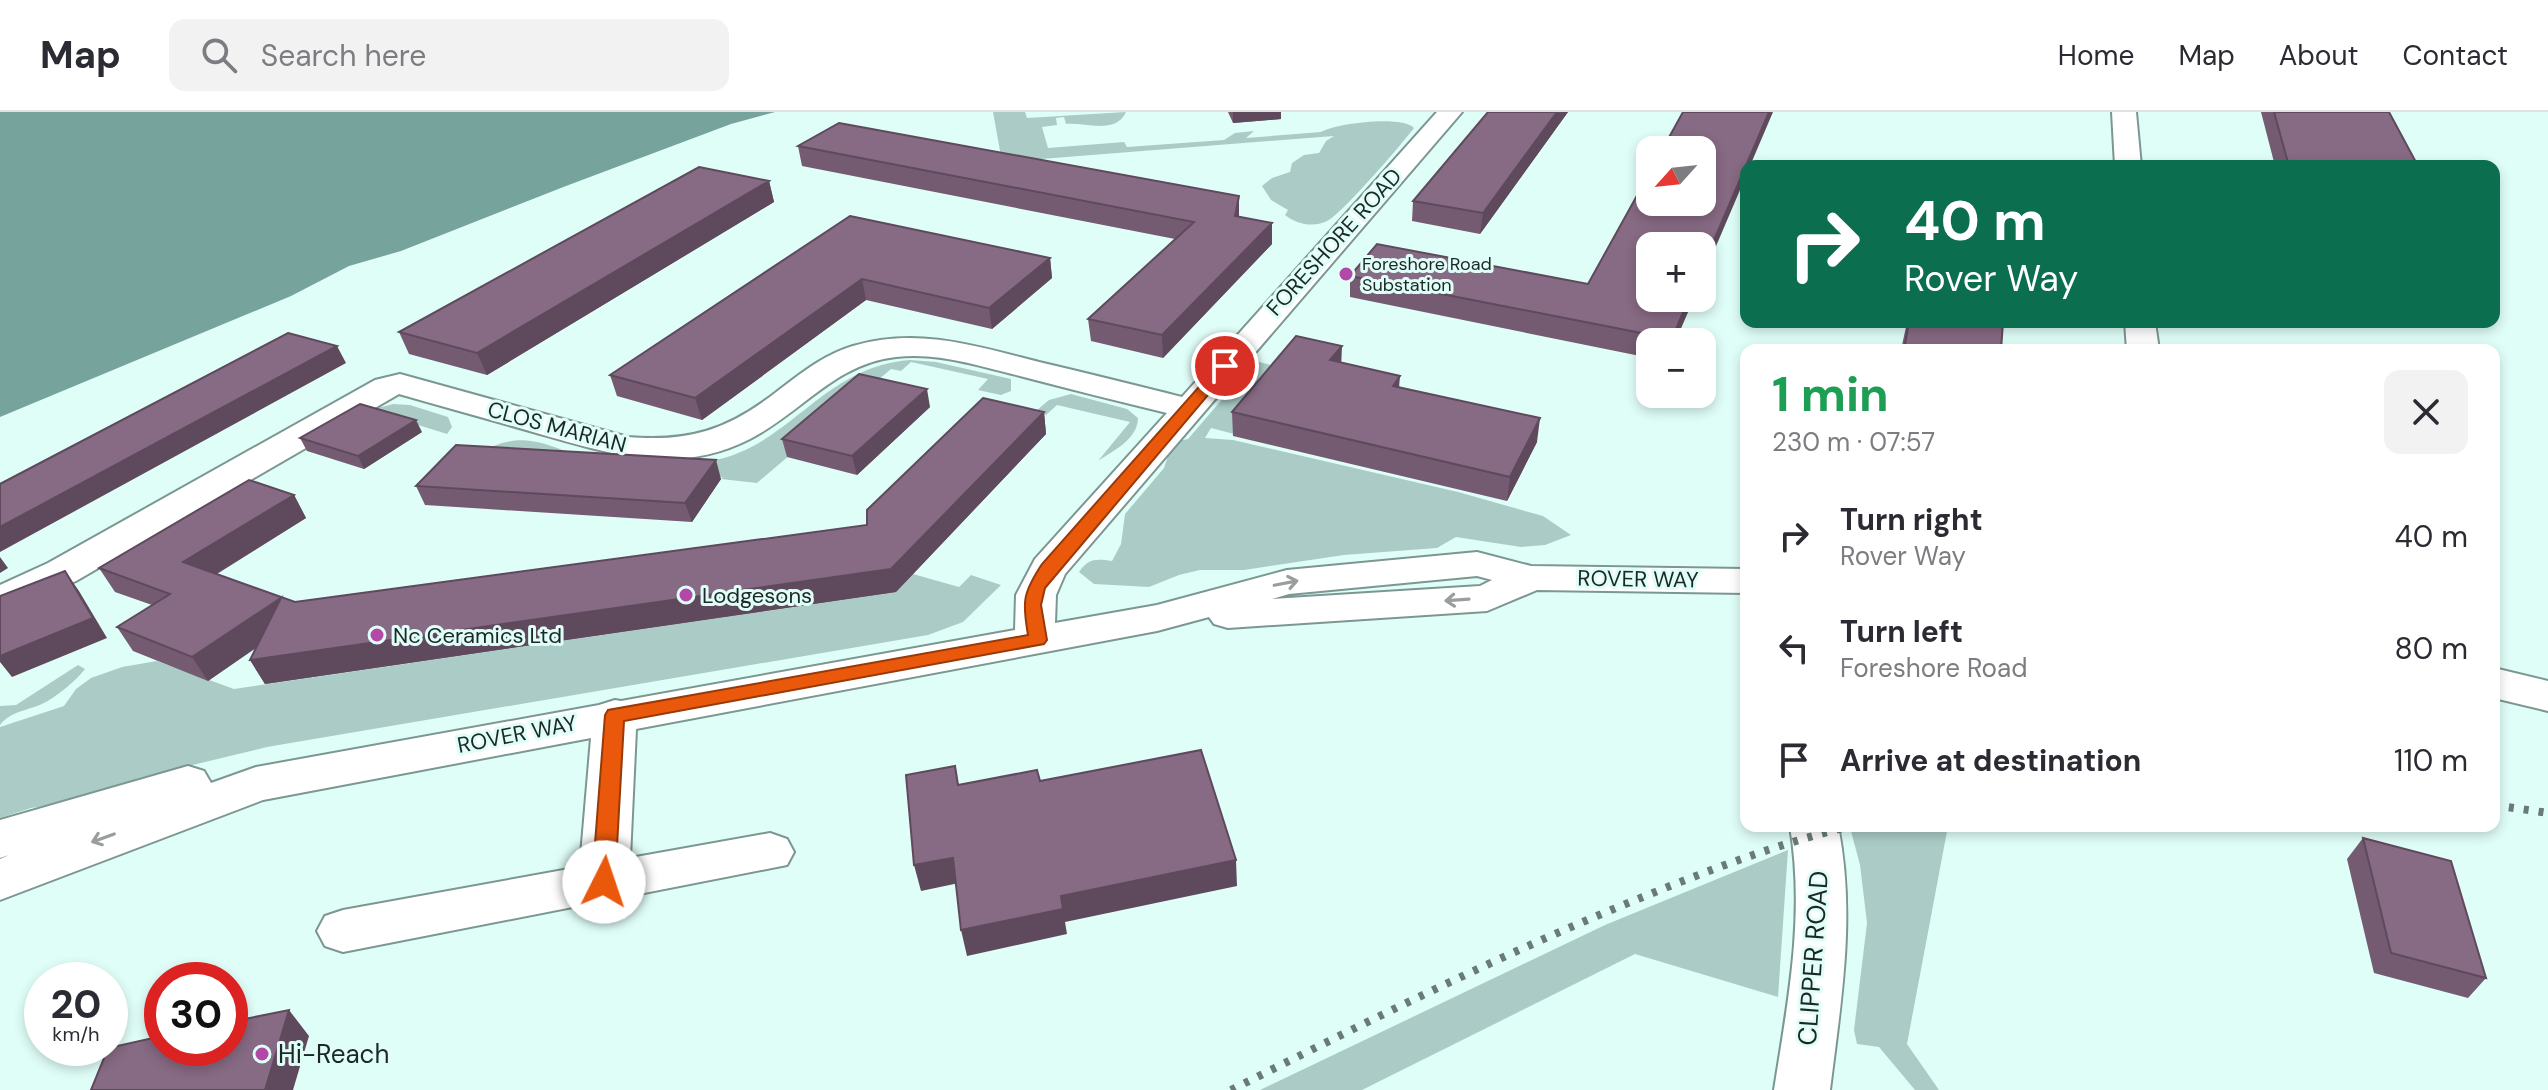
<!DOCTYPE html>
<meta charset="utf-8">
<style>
:root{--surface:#fff;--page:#f2f2f3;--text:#2b2b33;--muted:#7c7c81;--line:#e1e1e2}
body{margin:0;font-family:"DM Sans",sans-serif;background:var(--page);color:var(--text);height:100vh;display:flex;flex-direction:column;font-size:30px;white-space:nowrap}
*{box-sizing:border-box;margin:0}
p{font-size:26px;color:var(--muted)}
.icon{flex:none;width:44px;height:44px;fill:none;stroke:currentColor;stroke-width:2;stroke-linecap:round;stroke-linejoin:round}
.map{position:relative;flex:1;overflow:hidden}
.sheet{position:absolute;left:1740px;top:232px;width:760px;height:488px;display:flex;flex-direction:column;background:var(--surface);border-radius:16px;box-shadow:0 4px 12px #0003}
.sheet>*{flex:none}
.hud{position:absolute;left:1740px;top:48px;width:760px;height:168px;border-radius:16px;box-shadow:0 4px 12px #0003;background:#0b6e4f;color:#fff;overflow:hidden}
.needle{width:52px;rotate:243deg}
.fabs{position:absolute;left:1636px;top:24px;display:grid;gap:16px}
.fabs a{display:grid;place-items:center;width:80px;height:80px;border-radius:16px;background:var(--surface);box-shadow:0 4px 12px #0003;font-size:40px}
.speed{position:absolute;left:24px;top:850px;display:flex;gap:16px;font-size:40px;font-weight:700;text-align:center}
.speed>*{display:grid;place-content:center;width:104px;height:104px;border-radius:50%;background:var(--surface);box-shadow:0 4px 12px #0003;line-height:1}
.speed small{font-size:20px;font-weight:400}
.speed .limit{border:12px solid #d22;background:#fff;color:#111}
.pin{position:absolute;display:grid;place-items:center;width:68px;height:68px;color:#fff;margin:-34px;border:4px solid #fff;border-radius:50%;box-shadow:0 2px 8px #0007}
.me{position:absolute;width:88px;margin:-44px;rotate:4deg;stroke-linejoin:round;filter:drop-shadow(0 0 6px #0008)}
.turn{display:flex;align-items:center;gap:28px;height:168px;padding:0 32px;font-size:36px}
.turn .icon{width:104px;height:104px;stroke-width:2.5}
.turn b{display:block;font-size:56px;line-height:68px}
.round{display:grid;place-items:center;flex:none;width:84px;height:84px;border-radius:16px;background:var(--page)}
.headline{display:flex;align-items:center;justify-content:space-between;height:136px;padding:0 32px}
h1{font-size:48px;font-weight:700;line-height:60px;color:#1e9e55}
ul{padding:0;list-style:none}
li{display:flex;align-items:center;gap:24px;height:112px;padding:0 32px}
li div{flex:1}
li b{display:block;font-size:30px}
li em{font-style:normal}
header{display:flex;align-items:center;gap:48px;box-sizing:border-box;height:112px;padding:0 40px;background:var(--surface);border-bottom:2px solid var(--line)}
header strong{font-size:38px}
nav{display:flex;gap:44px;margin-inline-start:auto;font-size:28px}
.search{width:560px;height:72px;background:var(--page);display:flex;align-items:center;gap:20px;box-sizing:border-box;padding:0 28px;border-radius:16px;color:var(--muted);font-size:30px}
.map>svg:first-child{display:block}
.green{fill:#abccc6}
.water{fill:#76a49c}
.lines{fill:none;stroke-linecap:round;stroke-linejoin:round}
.minor-casing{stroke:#7c9792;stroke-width:4}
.minor{fill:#fff;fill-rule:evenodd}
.rail{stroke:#697b78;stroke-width:8;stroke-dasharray:5 10;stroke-linecap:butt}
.wall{fill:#745b71}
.shaded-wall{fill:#5e4a5c}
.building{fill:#876a83;stroke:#5e4a5c;stroke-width:2}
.oneway{stroke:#999e9d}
.route{fill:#ea580c;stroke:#983908;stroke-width:2}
.poi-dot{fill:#b348a8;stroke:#e0fef8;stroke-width:3}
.labels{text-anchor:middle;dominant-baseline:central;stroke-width:6;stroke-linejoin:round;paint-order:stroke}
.far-poi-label{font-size:18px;fill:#1d2826;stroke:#e0fef8;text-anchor:start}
.street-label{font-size:22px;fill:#1d2826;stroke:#e0fef8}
.poi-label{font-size:22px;fill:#1d2826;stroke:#e0fef8;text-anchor:start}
.near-street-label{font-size:26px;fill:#1d2826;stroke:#e0fef8}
.near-poi-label{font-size:26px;fill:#1d2826;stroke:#e0fef8;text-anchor:start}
</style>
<header>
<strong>Map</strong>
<div class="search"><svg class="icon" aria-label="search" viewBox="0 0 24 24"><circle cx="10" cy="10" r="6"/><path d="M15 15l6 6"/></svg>Search here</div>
<nav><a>Home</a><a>Map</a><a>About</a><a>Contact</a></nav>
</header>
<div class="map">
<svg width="2548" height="978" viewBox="0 0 2548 978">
<rect width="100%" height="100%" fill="#e0fef8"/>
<path class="green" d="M993,0h32l2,6 99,-6c-10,23 -42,10 -60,12l-2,-7 -8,1 1,7 -15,2 6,21 76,-6 3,5 97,-7 11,-7 19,-2 -8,7 75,-6c15,-9 82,-17 93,-4 -12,16 -73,87 -87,93 -14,7 -31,3 -42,-6l3,-5 -17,-10 -9,-14 10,-8 18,-6 2,-9 12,-8 15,-2 7,-12 8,-5 -332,26z
M910,248l26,2 75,17v12l-10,4 -23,-5 10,-11 -77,-17 -10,9 -10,-2 -134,114 -36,-4 2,-2 -255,-16c63,-46 88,-2 150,4 22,2 71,0 92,-4 80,-13 111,-94 200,-101z
M1255,249l32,8 -53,65 -23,-6 -6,10 28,2 225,52 85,24 28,19 -26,10 -24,2 -65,-10 -19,11 -93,7 -100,15h-44l-21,5 -30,12 -55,-3 -15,-12c10,-14 17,-13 33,-11l9,-17 4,-30 39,-46 9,-26 15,-3z
M1071,282l56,15 11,9c0,21 -25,33 -40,43l32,-39 -73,-17 -11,10 -9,-5 12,-10z
M393,292l17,1 38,12 4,10 -5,7 -77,-24z
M913,462l46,13 12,-12 30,10 -38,37 -35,13 -661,112 -128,31 -49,21 -59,9 -31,10v-91l64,-21 12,-17 15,-11 31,-11 35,-6 77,28 662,-97z
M78,553l7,4c-8,11 -28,27 -39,33 -17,9 -34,8 -46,23v-19l16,-1z
M1900,714h48l-41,218 32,46h-24l-36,-43 -22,-3 -3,-14 13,-107 -7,-58 -9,-34z
M1788,738l-10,147 -143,-43 -273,136h-102l345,-165z"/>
<path class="water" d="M0,0h775l-44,12 -165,62 -165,65 -52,15 -58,30 -291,121z"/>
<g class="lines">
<defs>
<path id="minor" d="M1437,0h25l-397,462 -9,21 -1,28 102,-18 130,-35 190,-18 54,14 215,3v24l-209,-3 -50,21 -259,17 -14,-4 -5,-7 -52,14 -521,98 -6,129 140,-25 17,6 7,13 -7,13 -444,87 -18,-6 -8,-15 8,-15 18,-6 237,-43 11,-129 -328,62 -263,100v-41l9,-4 -9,3v-38l188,-54 16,5 7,12 45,-16 343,-62 16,-5 6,1 394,-71 1,-35 19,-36 132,-146c-49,-12 -98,-24 -147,-37 -41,-10 -82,-24 -124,-19 -60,6 -95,56 -146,82 -74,38 -143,14 -217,-7 -45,-13 -89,-25 -134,-38l-323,187 -76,32v-28l48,-22 327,-183 25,-6 228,63c61,5 99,-7 147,-44 25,-19 48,-38 78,-47 65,-19 123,0 186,16 48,11 95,23 143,35zM1477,464l15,4 -12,6 -208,13 17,-5z
M2112,0h24l5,54h-26z
M2125,210h30l4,28h-32z
M2494,556l54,13v30l-54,-13z
M1790,714h48c18,89 3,175 -8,264h-56c14,-89 31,-174 16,-264z"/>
</defs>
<use href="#minor" class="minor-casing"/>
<use href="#minor" class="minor"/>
<path class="rail" d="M2494,693l54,8
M1231,978c132,-66 264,-133 402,-189 71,-29 143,-57 218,-75"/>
</g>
<path class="wall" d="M1228,0h53v7l-48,4z
M1488,0h80l-88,122 -68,-13 1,-20z
M2261,0h128l29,54h-143z
M798,34l441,50v21l33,27 -109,114 -72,-17 -3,-22 87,-80 -373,-73z
M769,69l5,21 -287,173 -78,-21 -10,-22z
M850,104l200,42 2,20 -60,51 -126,-29 -164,120 -85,-24 -7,-21z
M1350,164l238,8 106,14 -19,44h-25v16l-300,-61z
M1907,210h96l-2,28h-100z
M1341,251l196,79 -30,59 -274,-65 -1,-24z
M930,295l-73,68 -70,-18 -5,-18z
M1044,300l2,22 -150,158 -631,92 -15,-24 5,-12 -47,33 -75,-30 -16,-24 35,-22 -37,-13 -16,-24 195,-73 12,23 -89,56 78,28 572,-77z
M422,320l-58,37 -57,-18 -7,-13z
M721,367l-29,43 -267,-17 -9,-19z
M2363,726l123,140 -18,20 -94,-25 -27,-114z"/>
<path class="shaded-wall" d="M1233,0h48v7l-48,4z
M1557,0h11l-88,122 3,-21z
M1769,0h4l-23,54h-4z
M1746,54v10l-44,103v-11z
M769,69l5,21 -287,173 -10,-22z
M1239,84v21l-4,-1z
M1272,111v21l-109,114 -1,-23z
M1050,146l2,20 -60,51 -3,-21z
M862,167l4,21 -164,120 -7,-22z
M1689,186h5l-19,44h-4z
M337,234l9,17 -346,189v-25z
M1342,234l-1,23 -11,-9z
M1400,264l-2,23 -5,-13z
M927,277l3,18 -73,68 -5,-19z
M1044,300l2,22 -150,158 -631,92 -15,-24 641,-91z
M1540,306l-3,24 -30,59 3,-24z
M416,308l6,12 -58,37 -6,-13z
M716,348l5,19 -29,43 -7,-19z
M294,383l12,23 -108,67 -15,-23z
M0,445l8,11 -8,5z
M65,459l14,20 28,47 -95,39 -12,-15v-6z
M281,486l14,23 -87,60 -16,-24z
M953,746l6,25 -38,8 -7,-26z
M1236,748l1,26 -172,36 2,12 -100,22 -6,-26 100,-34z
M289,898l20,26 -16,54h-28z"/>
<path class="building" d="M1488,0h69l-74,101 -70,-12z
M1683,0h86l-67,156v-22h-52v52h39l-17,41 -322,-63 27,-32 211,40 62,-112v30h52v-52h-40z
M2274,0h115l29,54h-129z
M839,11l400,73 -4,20 37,7 -110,112 -74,-16 106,-97 -396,-76z
M699,55l70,14 -292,172 -78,-21z
M850,104l200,42 -61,50 -127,-29 -167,119 -85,-23z
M1909,210h94l-2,28h-97z
M288,221l49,13 -337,181v-43z
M1296,224l46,10 -12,14 70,16 -7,10 147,32 -30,59 -278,-65z
M859,262l68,15 -75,67 -70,-17z
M983,286l61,14 -153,157 -641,91 31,-62 -89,59 -75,-30 53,-33 -71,-26 150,-88 45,15 -111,67 112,40 572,-77v-15z
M360,292l56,16 -58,36 -58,-18z
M456,333l260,15 -31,43 -269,-17z
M65,459l28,47 -93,38v-60z
M1201,638l35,110 -175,36 2,13 -102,21 -8,-72 -39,7 -8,-90 49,-9 3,19 79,-15 3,11z
M2363,726l88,23 35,117 -95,-25z
M289,898l-24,80h-174l17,-42 54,-12v12h68v-26z"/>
<defs><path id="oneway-shaft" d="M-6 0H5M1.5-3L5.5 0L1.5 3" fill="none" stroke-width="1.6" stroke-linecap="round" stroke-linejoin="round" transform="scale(2)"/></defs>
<g class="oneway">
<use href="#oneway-shaft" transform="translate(1286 471) rotate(-11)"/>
<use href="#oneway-shaft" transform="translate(1457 488) rotate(176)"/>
<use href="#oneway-shaft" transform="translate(103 726) rotate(160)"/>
</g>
<path class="route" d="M1225,249l7,5 -2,3 -185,219 -4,17 6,35 -3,4 -420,77 -9,161 -3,6 -8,3 -8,-3 -4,-6 13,-167 3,-5 420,-75c-6,-34 -5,-42 14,-71l178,-201z"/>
<g class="poi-dot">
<circle cx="1346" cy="162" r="8"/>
<circle cx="686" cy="483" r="8"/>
<circle cx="377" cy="523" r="8"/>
<circle cx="262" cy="942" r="8"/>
</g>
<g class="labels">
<g class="far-poi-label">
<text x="1362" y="152">Foreshore Road<tspan x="1362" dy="21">Substation</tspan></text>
</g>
<g class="street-label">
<text transform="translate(1334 130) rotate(-48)">FORESHORE ROAD</text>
<text transform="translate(557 315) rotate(15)">CLOS MARIAN</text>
<text transform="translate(1638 467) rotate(1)">ROVER WAY</text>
<text transform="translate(517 622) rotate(-11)">ROVER WAY</text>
</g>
<g class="poi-label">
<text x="702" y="483">Lodgesons</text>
<text x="393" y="523">Nc Ceramics Ltd</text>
</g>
<g class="near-street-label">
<text transform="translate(1813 846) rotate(-86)">CLIPPER ROAD</text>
</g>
<g class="near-poi-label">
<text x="278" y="942">Hi-Reach</text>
</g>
</g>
</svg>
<div class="fabs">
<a><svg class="needle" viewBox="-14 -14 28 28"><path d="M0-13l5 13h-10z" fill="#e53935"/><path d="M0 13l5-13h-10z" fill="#7c7c81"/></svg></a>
<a>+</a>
<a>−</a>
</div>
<div class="speed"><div>20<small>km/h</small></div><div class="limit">30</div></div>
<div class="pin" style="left:1225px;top:254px;background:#d93025"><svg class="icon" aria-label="arrive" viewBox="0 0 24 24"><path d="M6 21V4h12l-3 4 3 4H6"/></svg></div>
<svg class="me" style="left:604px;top:770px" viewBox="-20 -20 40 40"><circle r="19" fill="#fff"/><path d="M0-13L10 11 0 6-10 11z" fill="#ea580c"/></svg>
<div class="hud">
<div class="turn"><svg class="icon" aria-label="right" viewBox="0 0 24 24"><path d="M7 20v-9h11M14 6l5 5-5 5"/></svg><div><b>40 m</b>Rover Way</div></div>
</div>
<section class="sheet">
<div class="headline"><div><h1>1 min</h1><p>230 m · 07:57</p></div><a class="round"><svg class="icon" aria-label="close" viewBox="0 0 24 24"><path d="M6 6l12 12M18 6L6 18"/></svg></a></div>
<ul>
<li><svg class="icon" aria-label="right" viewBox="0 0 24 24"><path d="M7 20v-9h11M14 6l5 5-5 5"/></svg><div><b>Turn right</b><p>Rover Way</p></div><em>40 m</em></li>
<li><svg class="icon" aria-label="left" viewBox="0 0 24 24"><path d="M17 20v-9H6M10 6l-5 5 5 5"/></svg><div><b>Turn left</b><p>Foreshore Road</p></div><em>80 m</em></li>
<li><svg class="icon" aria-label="arrive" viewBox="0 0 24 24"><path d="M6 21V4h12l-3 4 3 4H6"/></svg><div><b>Arrive at destination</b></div><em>110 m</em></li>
</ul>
</section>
</div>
